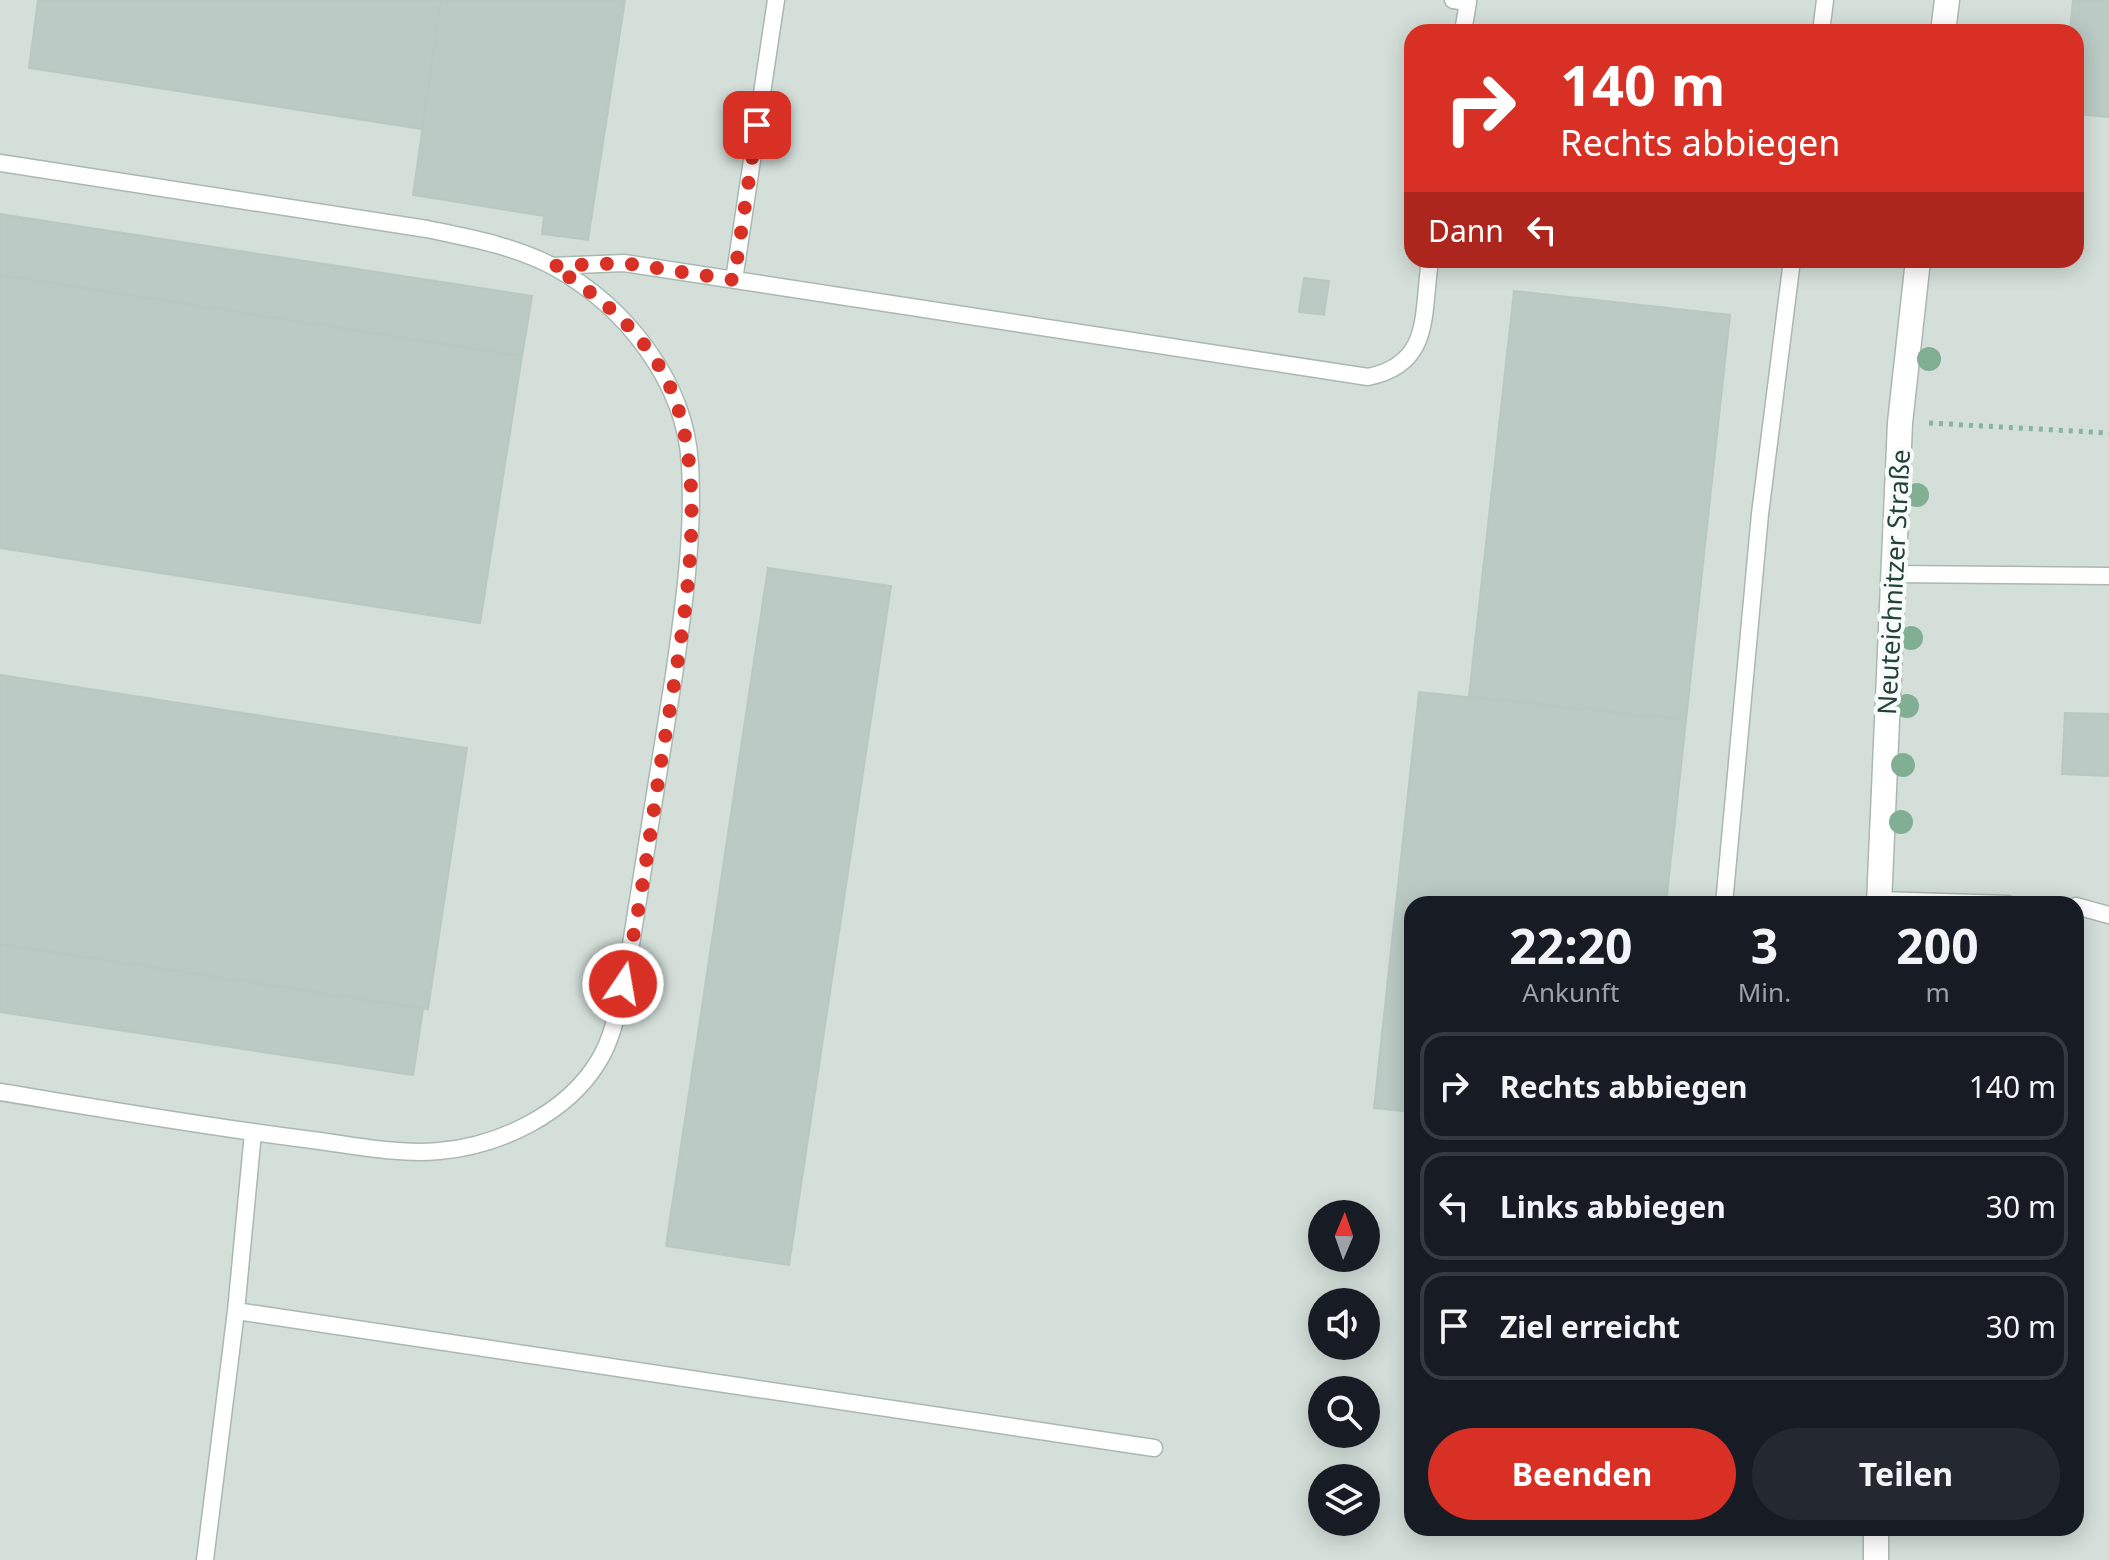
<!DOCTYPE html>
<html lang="de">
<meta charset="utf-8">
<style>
:root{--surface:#171b24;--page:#242831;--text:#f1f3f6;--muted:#9ea1a6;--line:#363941;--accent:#d93025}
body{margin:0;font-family:"Noto Sans",sans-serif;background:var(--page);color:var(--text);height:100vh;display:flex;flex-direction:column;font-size:30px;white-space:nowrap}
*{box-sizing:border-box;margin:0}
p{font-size:26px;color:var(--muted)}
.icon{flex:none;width:44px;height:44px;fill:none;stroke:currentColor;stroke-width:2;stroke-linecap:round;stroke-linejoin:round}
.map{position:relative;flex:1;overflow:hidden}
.side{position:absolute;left:1404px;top:896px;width:680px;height:640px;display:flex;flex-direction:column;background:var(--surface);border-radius:24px;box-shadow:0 4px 20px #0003}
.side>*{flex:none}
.top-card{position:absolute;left:1404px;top:24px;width:680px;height:244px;border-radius:24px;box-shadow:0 4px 20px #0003;background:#d93025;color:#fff;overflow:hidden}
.needle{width:52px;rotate:2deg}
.buttons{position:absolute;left:1308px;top:1200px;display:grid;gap:16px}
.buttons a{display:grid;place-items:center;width:72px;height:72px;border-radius:50%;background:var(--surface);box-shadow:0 4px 20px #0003;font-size:40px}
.pin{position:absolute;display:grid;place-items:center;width:68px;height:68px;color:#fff;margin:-34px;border-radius:16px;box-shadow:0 4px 12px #0006}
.me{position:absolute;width:88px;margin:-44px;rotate:12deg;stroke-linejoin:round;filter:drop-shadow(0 0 6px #0008)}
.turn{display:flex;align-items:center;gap:28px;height:168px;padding:0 24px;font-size:36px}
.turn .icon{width:104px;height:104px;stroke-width:2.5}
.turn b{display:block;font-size:56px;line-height:68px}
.then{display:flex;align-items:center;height:76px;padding:0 24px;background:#0003;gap:16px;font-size:30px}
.eta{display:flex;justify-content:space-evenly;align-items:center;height:136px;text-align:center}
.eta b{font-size:48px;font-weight:700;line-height:56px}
.cta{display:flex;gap:16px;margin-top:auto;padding:16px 24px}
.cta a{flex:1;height:92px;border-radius:48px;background:var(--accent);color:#fff;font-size:32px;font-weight:700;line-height:92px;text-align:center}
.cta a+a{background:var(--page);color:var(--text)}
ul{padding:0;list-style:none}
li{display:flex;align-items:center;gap:24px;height:108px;margin:0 16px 12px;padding:0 8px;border:4px solid var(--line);border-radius:24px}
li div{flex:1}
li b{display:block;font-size:30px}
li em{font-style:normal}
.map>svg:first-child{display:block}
.built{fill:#d4dfda;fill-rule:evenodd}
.building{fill:#bbcac4;stroke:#b8c9c2;stroke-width:2}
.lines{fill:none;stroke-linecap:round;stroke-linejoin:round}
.lane-casing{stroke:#a8b8b2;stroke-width:19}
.street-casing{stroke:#a8b8b2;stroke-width:27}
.path{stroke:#86b3a5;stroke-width:5;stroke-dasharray:4 6;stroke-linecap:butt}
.lane{stroke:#fff;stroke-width:16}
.street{stroke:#fff;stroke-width:24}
.tree{fill:#80af93}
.route{stroke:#d93025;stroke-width:14;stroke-dasharray:0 25.2}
.labels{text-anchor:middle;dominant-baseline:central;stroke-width:8;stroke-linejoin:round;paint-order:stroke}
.street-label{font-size:26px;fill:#24423a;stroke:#f7fbf9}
</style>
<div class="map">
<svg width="2109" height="1560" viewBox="0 0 2109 1560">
<rect width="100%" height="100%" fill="#e6efeb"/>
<path class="built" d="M0,0h2109v1560h-2109zM1412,32h664v228h-664zM1412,904h664v624h-664zM1322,1214h44v44h-44zM1322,1302h44v44h-44zM1322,1390h44v44h-44zM1322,1478h44v44h-44z"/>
<path class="building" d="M38,0h403l-19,129 -393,-61z
M441,0h184l-37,240 -46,-6 2,-18 -131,-21z
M2073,0h36v117l-33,-3v-82h-6z
M0,214l532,82 -10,60 -522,-81z
M0,275l522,81 -42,267 -480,-75z
M1304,278l25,3 -5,34 -25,-3z
M1514,291l216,24 -44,405 -217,-24z
M768,568l123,18 -102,679 -123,-19z
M0,675l467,73 -39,261 -428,-65z
M1419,692l267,28 -20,184h-254v208l-38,-4z
M2065,713l44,1v62l-47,-2z
M0,944l423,65 -10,66 -413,-63z"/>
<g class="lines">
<defs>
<path id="lane" d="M1453,0l15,2 -5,30
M1821,32l4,-32
M0,163l427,66c43,9 88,17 127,38 71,39 131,114 136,197 4,72 -6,141 -16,211 -15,96 -30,192 -46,288 -8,31 -12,71 -30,99 -32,52 -99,84 -159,89 -41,4 -86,-6 -127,-11 -104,-13 -208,-31 -312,-48
M552,266l72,-3 744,114c64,-13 54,-62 62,-117
M734,280l42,-280
M1892,574l217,2
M1879,900l129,4
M1724,904l36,-390 32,-254
M2076,906l33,9
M236,1311l918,137
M205,1560l31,-249 17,-178"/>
<path id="street" d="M1943,32l4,-32
M1879,904l21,-481 18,-163
M1876,1560v-32"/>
</defs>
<use href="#lane" class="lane-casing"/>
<use href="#street" class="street-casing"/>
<path class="path" d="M1929,423l180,10"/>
<use href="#lane" class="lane"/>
<use href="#street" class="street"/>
</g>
<g class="tree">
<circle cx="1929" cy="359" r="12"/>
<circle cx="1917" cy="495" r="12"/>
<circle cx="1911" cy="638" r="12"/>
<circle cx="1907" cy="706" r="12"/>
<circle cx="1903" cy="765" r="12"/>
<circle cx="1901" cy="822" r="12"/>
</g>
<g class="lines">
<path class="route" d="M623,984c17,-71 26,-144 37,-215 17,-113 61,-297 1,-400 -27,-45 -66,-76 -109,-103l72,-3 110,17 23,-155"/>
</g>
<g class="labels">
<g class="street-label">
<text transform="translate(1893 582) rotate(-87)">Neuteichnitzer Straße</text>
</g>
</g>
</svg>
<div class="buttons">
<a><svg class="needle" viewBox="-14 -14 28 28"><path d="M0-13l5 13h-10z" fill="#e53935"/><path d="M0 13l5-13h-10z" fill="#9ea1a6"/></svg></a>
<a><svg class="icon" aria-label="sound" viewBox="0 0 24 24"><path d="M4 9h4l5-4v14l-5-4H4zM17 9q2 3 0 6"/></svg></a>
<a><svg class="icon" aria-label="search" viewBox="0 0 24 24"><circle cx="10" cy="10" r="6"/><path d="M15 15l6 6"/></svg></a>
<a><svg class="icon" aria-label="layers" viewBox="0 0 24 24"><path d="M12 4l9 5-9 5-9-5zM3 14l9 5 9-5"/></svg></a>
</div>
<div class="pin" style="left:757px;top:125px;background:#d93025"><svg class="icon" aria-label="arrive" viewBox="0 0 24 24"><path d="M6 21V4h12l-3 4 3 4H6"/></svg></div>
<svg class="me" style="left:623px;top:984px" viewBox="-20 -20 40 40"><circle r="17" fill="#d93025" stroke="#fff" stroke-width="3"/><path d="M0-11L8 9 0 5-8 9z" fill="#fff"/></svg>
<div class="top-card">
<div class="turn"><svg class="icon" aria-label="right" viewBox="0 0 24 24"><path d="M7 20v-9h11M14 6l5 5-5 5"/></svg><div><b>140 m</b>Rechts abbiegen</div></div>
<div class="then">Dann<svg class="icon" aria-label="left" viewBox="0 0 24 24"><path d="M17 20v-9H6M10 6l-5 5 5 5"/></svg></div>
</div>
<section class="side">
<div class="eta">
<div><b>22:20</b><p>Ankunft</p></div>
<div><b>3</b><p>Min.</p></div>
<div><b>200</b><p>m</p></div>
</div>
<ul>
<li><svg class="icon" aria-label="right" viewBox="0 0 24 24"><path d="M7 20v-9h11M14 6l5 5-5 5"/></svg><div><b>Rechts abbiegen</b></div><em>140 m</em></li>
<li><svg class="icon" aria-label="left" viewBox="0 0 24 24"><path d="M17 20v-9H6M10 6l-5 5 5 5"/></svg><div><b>Links abbiegen</b></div><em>30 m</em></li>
<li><svg class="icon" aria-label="arrive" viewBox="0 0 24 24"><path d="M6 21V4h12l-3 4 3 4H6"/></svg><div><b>Ziel erreicht</b></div><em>30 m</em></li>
</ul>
<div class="cta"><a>Beenden</a><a>Teilen</a></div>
</section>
</div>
